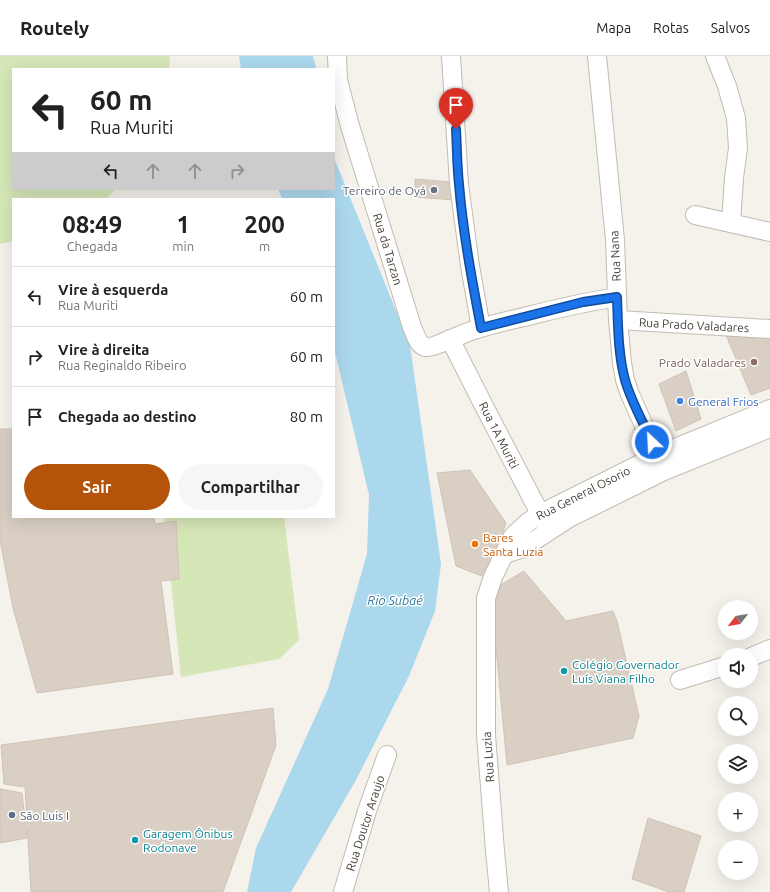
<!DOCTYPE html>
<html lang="pt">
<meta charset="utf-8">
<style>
:root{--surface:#fff;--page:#f6f6f6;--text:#222;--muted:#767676;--line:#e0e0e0;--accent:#b45309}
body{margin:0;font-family:Ubuntu,sans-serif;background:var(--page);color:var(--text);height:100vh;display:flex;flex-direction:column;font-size:15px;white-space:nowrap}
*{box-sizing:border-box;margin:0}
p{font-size:13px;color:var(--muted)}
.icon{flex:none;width:22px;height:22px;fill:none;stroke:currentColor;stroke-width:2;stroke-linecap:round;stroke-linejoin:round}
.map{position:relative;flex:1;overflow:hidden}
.drawer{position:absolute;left:12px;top:142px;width:323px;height:320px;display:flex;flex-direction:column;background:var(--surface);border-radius:0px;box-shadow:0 4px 16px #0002}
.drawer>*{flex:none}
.banner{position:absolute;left:12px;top:12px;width:323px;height:122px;border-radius:0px;box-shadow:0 4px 16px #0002;background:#fff;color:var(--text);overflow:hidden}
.needle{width:26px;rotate:239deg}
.fabs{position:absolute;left:718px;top:544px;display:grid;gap:8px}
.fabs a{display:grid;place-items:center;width:40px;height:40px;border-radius:50%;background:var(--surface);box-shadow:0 4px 16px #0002;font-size:20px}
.pin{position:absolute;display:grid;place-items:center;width:34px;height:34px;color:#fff;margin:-41px -17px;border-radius:50% 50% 50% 0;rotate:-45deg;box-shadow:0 0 4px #0007}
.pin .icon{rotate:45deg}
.me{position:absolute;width:44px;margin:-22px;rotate:335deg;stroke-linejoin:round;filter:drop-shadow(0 0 3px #0008)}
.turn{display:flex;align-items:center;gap:14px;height:84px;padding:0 12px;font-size:18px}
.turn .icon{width:52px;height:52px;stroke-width:2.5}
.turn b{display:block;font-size:28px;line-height:34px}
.lanes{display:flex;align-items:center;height:38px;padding:0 12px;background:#0003;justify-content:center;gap:20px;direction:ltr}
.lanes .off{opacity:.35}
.eta{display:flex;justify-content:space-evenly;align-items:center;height:68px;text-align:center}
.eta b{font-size:24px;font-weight:700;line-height:28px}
.primary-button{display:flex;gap:8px;margin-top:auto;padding:8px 12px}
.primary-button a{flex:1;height:46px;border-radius:24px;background:var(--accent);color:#fff;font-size:16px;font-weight:700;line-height:46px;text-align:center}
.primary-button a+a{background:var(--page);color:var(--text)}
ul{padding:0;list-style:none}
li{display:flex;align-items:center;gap:12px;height:60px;padding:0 12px;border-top:1px solid var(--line)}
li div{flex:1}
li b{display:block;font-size:15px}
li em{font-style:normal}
header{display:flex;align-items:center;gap:24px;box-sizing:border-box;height:56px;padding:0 20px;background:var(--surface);border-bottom:1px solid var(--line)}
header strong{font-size:19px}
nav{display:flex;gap:22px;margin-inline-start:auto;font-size:14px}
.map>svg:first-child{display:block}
.green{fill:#d5e6b7}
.water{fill:#acd8ed}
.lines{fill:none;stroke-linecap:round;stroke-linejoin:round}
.river{stroke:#acd8ed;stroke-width:28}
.building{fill:#d9cfc4;stroke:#d0c3b5}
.street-casing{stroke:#c3bbb1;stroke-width:20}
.street{stroke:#fff;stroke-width:18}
.route-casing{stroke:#114b97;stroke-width:10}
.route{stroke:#1a73e8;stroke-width:7}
.worship-dot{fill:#6b7280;stroke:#fff;stroke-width:1.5}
.education-dot{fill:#8d6e63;stroke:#fff;stroke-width:1.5}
.shop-dot{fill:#3f7fe0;stroke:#fff;stroke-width:1.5}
.food-dot{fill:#e8710a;stroke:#fff;stroke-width:1.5}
.culture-dot{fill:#0f9aa8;stroke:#fff;stroke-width:1.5}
.service-dot{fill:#5c6f8a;stroke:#fff;stroke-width:1.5}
.labels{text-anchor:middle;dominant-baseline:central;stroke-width:3;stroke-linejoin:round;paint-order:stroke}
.worship-label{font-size:12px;fill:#5b616d;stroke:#fff;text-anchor:end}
.street-label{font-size:12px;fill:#494139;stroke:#fff}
.education-label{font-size:12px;fill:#785e54;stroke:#fff;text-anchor:end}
.shop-label{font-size:12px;fill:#366cbe;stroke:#fff;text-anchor:start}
.food-label{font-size:12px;fill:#c56008;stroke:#fff;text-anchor:start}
.culture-label{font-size:12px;fill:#0d838f;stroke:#fff;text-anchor:start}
.service-label{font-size:12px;fill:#4e5e75;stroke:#fff;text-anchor:start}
.water-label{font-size:13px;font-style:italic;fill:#337ca0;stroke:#fff}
</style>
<header>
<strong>Routely</strong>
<nav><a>Mapa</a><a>Rotas</a><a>Salvos</a></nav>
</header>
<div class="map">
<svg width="770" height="836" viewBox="0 0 770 836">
<rect width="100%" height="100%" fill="#f5f1eb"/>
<path class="green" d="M0,0h170l-1,13h-156v120h103l-10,10h-93v42l-13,3z
M164,461h120l15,123 -20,19 -98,18z"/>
<path class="water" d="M239,0h59l2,13h-59z
M334,102l76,187 31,219 -6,47 -26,65 -53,104 -65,112h-44l9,-44 72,-159 39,-135 2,-59 -35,-147v-149h-52l-4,-10h56z"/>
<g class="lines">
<path class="river" d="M298,0l4,13"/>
</g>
<path class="building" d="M415,123l37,3 3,18 -40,-3z
M726,279l44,2v51l-19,7z
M686,315l15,48 -25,12 -17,-47z
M0,373h13v88h141l1,7 21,-3 3,58 -18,2 12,93 -136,19 -24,-85 -13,-68z
M470,414l36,53 -19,55 -31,-12 -19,-93z
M524,515l42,50 47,-10 4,10 22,95 -6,22 -126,27 -13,-139 3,-39z
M273,652l3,37 -53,147h-192l-6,-105 -21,-3 -3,-39z
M0,733l22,4 5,45 -27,5z
M648,762l53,18 -17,56h-15l-37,-13z"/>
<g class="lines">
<defs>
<path id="street" d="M337,0l1,24 12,46 62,201c3,6 5,17 13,20 6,2 37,-13 46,-16 17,-6 35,-10 53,-14 31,-8 62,-15 93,-20
M451,0l8,128 11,82 11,62
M597,0l18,184 3,80 4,43 3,17 4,12 35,79
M715,0l12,30 9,32 2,30 -4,30 -3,45
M695,159l75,17
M618,264l152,9
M450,283l35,69 61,117
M505,498l18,-6 46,-30 95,-47 106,-43
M751,601l19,-8
M680,624l45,-14
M343,836l24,-81 20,-56
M499,836l-4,-41 -9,-116v-137l7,-21 20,-41 14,-13 13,-9 118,-59 112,-46"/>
</defs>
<use href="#street" class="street-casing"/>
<use href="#street" class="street"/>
</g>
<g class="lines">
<defs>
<path id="route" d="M456,73c1,18 1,37 3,55 4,49 13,96 22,144l102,-26 34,-5c1,27 1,57 8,83 6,21 18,42 27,62"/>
</defs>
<use href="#route" class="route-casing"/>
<use href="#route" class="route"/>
</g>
<circle class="worship-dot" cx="434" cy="134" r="4"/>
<circle class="education-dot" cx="754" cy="306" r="4"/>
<circle class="shop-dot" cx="680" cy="345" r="4"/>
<circle class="food-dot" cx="475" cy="488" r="4"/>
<g class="culture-dot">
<circle cx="564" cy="615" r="4"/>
<circle cx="135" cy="784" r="4"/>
</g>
<circle class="service-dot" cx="12" cy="759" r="4"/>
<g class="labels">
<g class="worship-label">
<text x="426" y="134">Terreiro de Oyá</text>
</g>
<g class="street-label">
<text transform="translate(388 193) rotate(73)">Rua da Tarzan</text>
<text transform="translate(615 200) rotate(-93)">Rua Nana</text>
<text transform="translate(694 269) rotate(3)">Rua Prado Valadares</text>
<text transform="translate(499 379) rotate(63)">Rua 1A Muriti</text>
<text transform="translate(583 437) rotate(-27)">Rua General Osorio</text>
<text transform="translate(488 701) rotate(-94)">Rua Luzia</text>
<text transform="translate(365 767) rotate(-72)">Rua Doutor Araujo</text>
</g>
<g class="education-label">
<text x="746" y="306">Prado Valadares</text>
</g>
<g class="shop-label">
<text x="688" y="345">General Frios</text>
</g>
<g class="food-label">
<text x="483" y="481">Bares<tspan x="483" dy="14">Santa Luzia</tspan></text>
</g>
<g class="culture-label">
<text x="572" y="608">Colégio Governador<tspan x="572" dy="14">Luís Viana Filho</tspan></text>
<text x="143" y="777">Garagem Ônibus<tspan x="143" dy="14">Rodonave</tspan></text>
</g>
<g class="service-label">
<text x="20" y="759">São Luis I</text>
</g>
<g class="water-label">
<text x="395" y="544">Rio Subaé</text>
</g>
</g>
</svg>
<div class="fabs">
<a><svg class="needle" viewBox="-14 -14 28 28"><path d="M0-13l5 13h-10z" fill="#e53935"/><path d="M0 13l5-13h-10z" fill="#767676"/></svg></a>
<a><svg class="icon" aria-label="sound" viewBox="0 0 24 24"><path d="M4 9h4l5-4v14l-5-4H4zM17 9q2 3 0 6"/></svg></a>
<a><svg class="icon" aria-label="search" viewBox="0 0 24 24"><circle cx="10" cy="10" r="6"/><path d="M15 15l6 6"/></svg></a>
<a><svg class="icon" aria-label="layers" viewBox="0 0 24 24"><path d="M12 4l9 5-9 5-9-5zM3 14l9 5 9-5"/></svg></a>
<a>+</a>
<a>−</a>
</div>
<div class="pin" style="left:456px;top:73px;background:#d93025"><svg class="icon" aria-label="arrive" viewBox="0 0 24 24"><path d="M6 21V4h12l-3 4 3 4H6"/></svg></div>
<svg class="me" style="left:652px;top:386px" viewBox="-20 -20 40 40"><circle r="17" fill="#1a73e8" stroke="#fff" stroke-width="3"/><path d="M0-11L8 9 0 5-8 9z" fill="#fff"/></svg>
<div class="banner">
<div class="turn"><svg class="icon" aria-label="left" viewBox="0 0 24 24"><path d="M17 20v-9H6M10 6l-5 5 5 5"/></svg><div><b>60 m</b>Rua Muriti</div></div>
<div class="lanes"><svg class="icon" aria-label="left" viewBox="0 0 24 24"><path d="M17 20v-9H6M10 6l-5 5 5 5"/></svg><svg class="icon off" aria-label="ahead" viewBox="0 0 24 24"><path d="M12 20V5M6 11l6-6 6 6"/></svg><svg class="icon off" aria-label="ahead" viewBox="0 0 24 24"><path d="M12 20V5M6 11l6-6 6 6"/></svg><svg class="icon off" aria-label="right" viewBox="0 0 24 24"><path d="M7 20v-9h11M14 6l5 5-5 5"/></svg></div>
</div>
<section class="drawer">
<div class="eta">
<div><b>08:49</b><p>Chegada</p></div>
<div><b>1</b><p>min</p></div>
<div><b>200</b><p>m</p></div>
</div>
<ul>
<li><svg class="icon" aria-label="left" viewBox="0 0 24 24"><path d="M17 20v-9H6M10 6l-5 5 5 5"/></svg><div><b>Vire à esquerda</b><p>Rua Muriti</p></div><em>60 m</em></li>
<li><svg class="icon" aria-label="right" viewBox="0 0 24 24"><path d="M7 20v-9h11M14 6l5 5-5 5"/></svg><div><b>Vire à direita</b><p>Rua Reginaldo Ribeiro</p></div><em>60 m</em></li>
<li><svg class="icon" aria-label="arrive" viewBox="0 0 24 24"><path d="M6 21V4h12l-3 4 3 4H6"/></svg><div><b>Chegada ao destino</b></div><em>80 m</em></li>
</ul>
<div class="primary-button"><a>Sair</a><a>Compartilhar</a></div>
</section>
</div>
